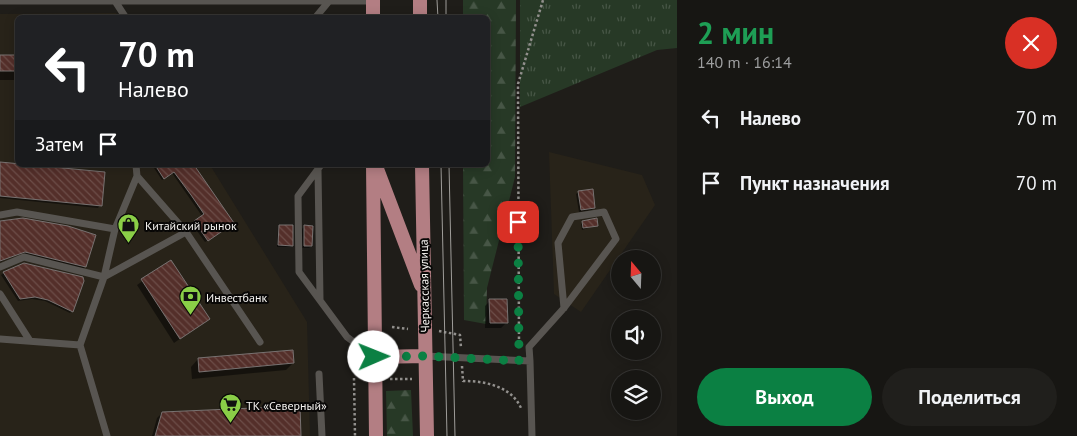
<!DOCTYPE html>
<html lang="ru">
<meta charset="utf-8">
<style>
:root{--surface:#171613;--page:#201f1c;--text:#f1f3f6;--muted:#9e9fa0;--line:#363533;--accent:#0b8043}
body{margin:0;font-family:"PT Sans",sans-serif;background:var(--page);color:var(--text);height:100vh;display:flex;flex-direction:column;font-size:19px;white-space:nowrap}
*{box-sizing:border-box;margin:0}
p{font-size:16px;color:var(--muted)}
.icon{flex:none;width:28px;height:28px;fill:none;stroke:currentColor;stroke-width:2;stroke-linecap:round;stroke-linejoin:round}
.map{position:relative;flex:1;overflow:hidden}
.panel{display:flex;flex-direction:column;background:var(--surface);width:400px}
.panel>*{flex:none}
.guide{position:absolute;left:15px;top:15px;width:475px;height:152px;border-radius:8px;box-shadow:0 2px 12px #0003,0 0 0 1px var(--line);background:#202124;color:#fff;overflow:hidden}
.needle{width:32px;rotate:341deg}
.buttons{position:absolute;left:611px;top:250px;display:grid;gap:10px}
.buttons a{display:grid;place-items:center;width:50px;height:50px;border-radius:50%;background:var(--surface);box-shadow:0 2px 12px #0003,0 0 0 1px var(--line);font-size:25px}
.pin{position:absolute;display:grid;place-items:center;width:42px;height:42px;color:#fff;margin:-21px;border-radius:10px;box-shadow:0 2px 8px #0006}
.me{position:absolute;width:55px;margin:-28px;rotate:89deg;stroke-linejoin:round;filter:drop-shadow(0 0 4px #0008)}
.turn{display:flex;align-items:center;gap:18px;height:105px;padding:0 20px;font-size:22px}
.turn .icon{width:65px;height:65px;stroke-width:2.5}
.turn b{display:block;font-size:35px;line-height:42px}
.then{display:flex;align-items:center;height:48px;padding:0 20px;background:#0003;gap:10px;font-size:19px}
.round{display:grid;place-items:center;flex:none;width:52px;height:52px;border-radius:26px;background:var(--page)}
.head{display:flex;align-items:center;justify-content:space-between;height:85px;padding:0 20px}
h1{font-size:30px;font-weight:600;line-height:38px;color:#1e9e55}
.action{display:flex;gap:10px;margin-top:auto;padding:10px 20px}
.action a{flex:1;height:58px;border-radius:30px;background:var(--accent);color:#fff;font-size:20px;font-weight:600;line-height:58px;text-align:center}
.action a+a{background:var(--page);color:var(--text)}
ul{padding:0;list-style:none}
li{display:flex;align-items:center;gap:15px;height:65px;padding:0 20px}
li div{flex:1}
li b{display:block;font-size:19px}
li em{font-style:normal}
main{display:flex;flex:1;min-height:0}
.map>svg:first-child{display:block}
.built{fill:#282319}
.grass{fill:url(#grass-tufts)}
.forest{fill:url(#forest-firs)}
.shadow{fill:#0007}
.building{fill:url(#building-back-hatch);stroke:#787271}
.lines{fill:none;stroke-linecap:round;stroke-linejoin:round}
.path{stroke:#92908d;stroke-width:2.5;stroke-dasharray:2.5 2.5;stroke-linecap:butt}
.service{stroke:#585551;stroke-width:7}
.primary{stroke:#b37e83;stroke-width:14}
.tram{stroke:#9f9d9a;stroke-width:1}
.route{stroke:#0b8043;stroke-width:9;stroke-dasharray:0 16.2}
.labels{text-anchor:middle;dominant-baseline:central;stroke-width:4;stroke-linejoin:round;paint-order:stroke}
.poi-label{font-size:12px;fill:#f5f3f0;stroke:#080706;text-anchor:start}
.street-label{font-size:12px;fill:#f5f3f0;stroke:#080706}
</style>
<main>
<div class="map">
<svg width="677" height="436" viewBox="0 0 677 436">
<defs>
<pattern id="grass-tufts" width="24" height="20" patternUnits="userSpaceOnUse" patternTransform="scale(1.25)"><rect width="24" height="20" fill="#273926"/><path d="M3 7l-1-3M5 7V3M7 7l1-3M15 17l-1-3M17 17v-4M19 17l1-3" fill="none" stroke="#475646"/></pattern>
<pattern id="forest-firs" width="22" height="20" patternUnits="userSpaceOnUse" patternTransform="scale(1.25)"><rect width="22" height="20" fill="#273926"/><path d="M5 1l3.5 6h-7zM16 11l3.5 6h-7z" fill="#475646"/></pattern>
<pattern id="building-back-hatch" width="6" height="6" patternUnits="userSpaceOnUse" patternTransform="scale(1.25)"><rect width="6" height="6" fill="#542f2a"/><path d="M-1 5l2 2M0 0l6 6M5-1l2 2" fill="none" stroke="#6d4e49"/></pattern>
</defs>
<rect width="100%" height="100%" fill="#1f1d19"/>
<path class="built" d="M116,13l3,4 -101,1v147h192l97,157 3,114h-310v-422z
M549,152l93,23 13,30 -74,107 -27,-18z"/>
<path class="grass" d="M520,0h157v48l-20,2 -137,57z"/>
<path class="forest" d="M463,0h53l-1,177 -28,111 -1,36 -22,-4 -1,-155h25v-147l-25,-1z
M411,390l2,46h-26l-1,-45z"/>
<path class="shadow" d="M0,56h18v24h-18z
M0,163l100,42 -2,3 -98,-10z
M152,165h41l38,60 -26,17 -13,-18 10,-8 -30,-43 -10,7z
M579,192l15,16 -2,2 -13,2 -3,-18z
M583,222l14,3 -15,5 -1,-6z
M0,223l85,43 -2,3 -61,-16 -22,9z
M280,226l12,19 -2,2h-13l1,-19z
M304,227l7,19 -2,2h-7v-19z
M171,261l37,58 -34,24 -37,-58z
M4,273l68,38 -2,2 -25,-12 -13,-2 -14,2 -17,-26z
M490,301l16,22 -5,5h-16v-22z
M198,359l95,4 -7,7 -94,9 -1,-12z
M162,413l138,23h-148l5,-18z"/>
<path class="building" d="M0,55h18v16h-18z
M0,162l105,10 -3,34 -102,-10z
M155,165h39l40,58 -26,18 -14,-20 10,-7 -13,-19 -17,-23 -10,7z
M593,189l2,19 -14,2 -3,-19z
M23,218l45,8 28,9 -10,32 -61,-15 -25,9v-40z
M597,218l1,8 -15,2 -1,-7z
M279,225h14v21l-15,-1z
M304,225l9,1 -1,20h-8z
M171,260l39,59 -30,20 -39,-60z
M24,263l59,14 1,4 -11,31 -25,-12 -13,-3 -15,2 -17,-27z
M489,299h18l1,24h-18z
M293,350l1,13 -95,9 -1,-14z
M300,406l1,30h-146l7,-24z"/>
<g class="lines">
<path class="path" d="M392,327l16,2
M439,331l21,4 1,13
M519,344l-1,-260 25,-84
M462,366l1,15c22,0 48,5 58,27
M354,378l1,58
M390,379h22"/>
<path class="service" d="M0,1h373
M115,1l11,17
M315,18l15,-18
M136,165l1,11 49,56 74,110
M321,165l-23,31 1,76 48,65 27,20
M318,170l2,129
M0,215l17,-3 98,17
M0,267l24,-10 80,20 82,-45
M0,294l30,47
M0,339l80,6
M425,356l105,5 2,75
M530,361l-1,-14 35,-39 52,-69 -12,-27 -32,5 -14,26 6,65
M319,374l3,62
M107,436l-27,-91 24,-68 11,-48 22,-53"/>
<path class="primary" d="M373,0v18
M420,0v18
M373,165l3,271
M422,165l5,271
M377,169l44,116
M374,357l51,-1"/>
<path class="tram" d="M437,0l1,18
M446,0v18
M441,165l6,271
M449,165l6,271"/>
</g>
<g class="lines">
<path class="route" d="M374,357l51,-1 94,5 -1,-139"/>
</g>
<defs>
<symbol id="shop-pin" viewBox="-11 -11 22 30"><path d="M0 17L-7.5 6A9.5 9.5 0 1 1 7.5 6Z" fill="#8ace47" stroke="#080706"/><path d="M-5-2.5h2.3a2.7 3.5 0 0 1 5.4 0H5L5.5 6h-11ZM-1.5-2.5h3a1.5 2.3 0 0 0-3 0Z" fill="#111"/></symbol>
<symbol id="bank-pin" viewBox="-11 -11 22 30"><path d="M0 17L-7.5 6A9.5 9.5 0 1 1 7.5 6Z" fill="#8ace47" stroke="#080706"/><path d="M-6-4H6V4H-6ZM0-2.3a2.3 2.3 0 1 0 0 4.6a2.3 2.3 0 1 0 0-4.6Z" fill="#111"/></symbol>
<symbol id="supermarket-pin" viewBox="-11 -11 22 30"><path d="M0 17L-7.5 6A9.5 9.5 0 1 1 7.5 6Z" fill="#8ace47" stroke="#080706"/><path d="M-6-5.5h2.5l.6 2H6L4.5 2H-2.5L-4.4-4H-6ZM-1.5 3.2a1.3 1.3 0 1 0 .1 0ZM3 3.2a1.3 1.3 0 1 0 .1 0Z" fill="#111"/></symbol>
</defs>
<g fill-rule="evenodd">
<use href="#shop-pin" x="116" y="212" width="25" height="34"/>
<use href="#bank-pin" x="178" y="284" width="25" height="34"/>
<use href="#supermarket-pin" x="218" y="392" width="25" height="34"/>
</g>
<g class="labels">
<g class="poi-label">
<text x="145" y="225">Китайский рынок</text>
<text x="206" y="297">Инвестбанк</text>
<text x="246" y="405">ТК «Северный»</text>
</g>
<g class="street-label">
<text transform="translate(424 286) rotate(-91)">Черкасская улица</text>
</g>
</g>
</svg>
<div class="buttons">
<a><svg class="needle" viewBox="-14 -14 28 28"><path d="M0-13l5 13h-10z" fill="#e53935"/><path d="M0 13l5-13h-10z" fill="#9e9fa0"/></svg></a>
<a><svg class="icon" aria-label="sound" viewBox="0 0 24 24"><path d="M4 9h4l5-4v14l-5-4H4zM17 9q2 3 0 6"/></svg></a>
<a><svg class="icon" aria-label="layers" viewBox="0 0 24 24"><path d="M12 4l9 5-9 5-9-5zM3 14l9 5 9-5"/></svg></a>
</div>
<div class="pin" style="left:518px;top:222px;background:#d93025"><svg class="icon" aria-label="arrive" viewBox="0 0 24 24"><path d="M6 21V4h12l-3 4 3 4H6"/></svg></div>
<svg class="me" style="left:374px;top:357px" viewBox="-20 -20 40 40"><circle r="19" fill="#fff"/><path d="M0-13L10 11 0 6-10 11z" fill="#0b8043"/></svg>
<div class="guide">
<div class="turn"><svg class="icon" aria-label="left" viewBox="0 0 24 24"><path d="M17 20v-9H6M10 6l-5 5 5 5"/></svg><div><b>70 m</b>Налево</div></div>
<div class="then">Затем<svg class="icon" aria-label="arrive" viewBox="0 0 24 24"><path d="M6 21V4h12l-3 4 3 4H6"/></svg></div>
</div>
</div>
<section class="panel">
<div class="head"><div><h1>2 мин</h1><p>140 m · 16:14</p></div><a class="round" style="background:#d93025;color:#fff"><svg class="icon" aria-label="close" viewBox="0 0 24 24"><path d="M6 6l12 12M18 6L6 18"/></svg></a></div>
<ul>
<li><svg class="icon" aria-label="left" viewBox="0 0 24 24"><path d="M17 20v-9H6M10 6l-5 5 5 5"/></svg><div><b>Налево</b></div><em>70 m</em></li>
<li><svg class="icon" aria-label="arrive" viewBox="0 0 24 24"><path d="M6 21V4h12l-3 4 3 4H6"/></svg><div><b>Пункт назначения</b></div><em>70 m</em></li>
</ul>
<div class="action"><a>Выход</a><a>Поделиться</a></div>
</section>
</main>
